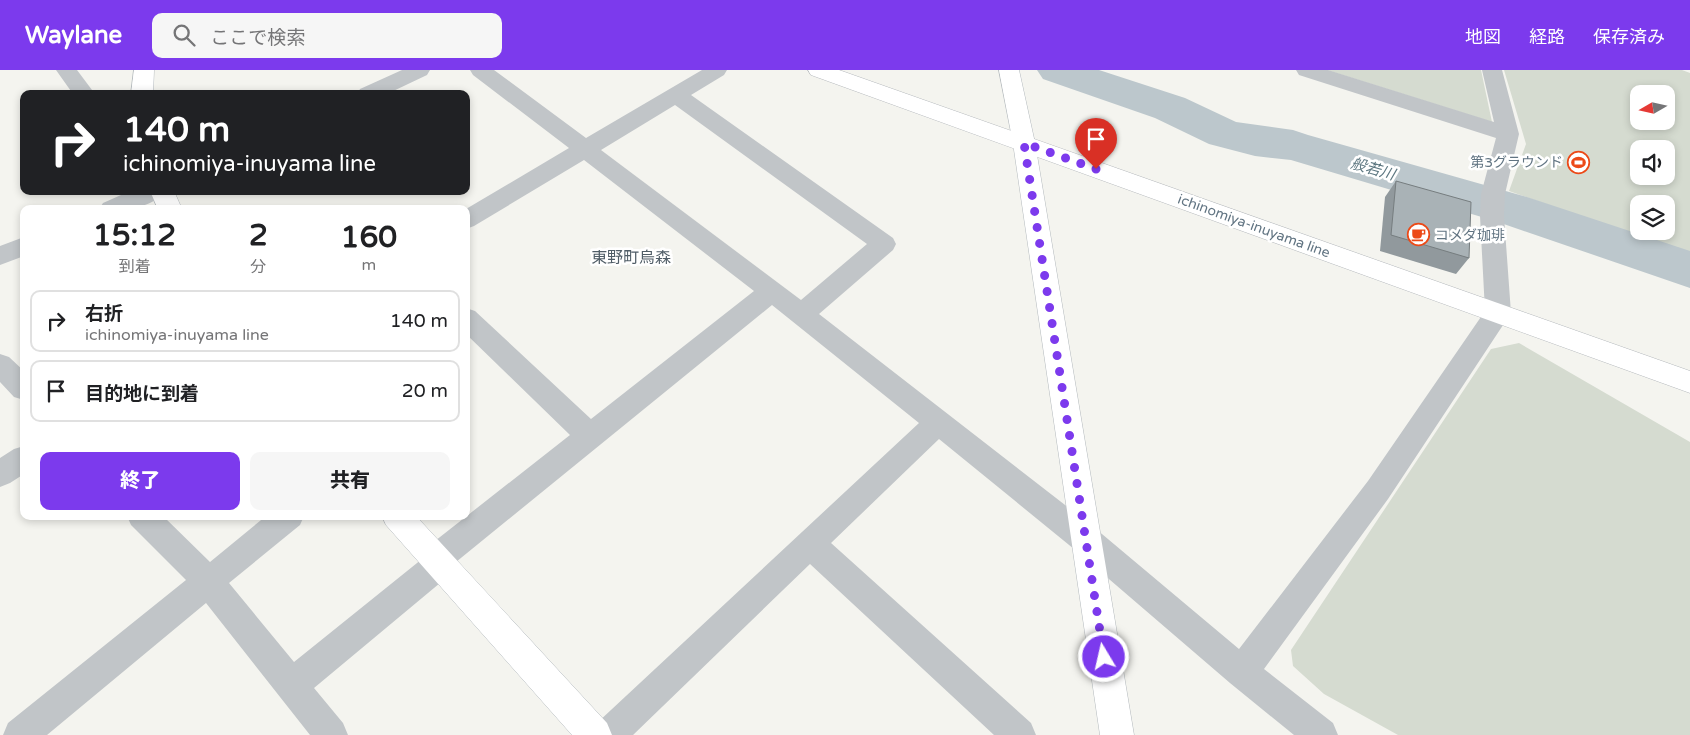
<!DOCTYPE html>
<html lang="ja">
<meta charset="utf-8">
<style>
:root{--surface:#fff;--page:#f6f6f6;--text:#202124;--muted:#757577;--line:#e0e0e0;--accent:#7c3aed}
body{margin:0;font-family:"Varela Round","Noto Sans JP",sans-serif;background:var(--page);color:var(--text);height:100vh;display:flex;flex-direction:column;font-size:19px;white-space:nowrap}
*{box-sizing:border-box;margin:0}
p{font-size:16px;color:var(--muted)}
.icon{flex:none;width:28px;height:28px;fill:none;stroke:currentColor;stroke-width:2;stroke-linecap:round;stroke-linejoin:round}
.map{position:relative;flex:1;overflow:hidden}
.sheet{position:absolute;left:20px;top:135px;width:450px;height:315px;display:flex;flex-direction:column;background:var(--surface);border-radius:10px;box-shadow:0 2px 8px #0003}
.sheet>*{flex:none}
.top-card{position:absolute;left:20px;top:20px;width:450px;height:105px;border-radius:10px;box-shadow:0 2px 8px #0003;background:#202124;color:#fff;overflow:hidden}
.needle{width:32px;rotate:261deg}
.buttons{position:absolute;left:1630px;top:15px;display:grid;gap:10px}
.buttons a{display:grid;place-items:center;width:45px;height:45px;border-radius:10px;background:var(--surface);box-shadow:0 2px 8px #0003;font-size:25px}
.pin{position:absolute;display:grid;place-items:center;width:42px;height:42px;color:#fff;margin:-51px -21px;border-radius:50% 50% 50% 0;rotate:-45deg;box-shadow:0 0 5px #0007}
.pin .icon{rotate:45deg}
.me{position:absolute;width:55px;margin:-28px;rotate:351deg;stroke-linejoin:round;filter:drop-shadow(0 0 4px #0008)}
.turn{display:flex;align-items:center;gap:18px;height:105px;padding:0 20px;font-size:22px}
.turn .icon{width:65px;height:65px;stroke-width:2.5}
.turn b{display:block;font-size:35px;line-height:42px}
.eta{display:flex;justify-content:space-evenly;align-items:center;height:85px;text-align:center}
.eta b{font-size:30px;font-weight:800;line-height:35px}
.action{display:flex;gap:10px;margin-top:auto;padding:10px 20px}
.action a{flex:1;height:58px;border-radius:10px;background:var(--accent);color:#fff;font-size:20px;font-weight:800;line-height:58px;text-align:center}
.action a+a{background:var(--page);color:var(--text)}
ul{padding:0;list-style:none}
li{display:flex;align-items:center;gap:15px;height:62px;margin:0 10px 8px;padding:0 10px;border:2px solid var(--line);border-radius:10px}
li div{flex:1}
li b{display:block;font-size:19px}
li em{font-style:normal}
header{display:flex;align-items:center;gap:30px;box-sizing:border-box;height:70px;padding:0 25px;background:var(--accent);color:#fff}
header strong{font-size:24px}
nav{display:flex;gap:28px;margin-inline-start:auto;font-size:18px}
.search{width:350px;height:45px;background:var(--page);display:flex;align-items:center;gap:12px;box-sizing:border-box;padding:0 18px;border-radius:10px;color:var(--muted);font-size:19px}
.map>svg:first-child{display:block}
.green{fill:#d5dbd0;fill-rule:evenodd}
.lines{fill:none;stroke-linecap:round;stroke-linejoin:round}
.river{fill:#bcc7cc;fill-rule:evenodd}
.secondary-casing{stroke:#b3b9bd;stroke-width:1}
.primary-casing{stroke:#b4b8bc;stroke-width:1}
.street{fill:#c1c5c8;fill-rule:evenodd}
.secondary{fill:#fff;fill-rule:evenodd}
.primary{fill:#fff;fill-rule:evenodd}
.wall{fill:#91999d}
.building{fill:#a9b2b6;stroke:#767d7f}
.route{stroke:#7c3aed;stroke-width:9;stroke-dasharray:0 16.2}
.labels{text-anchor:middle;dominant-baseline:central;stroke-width:5;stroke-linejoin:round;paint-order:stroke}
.poi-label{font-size:14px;fill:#617482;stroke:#fff;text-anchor:end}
.street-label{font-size:14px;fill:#617482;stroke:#fff}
.water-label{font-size:15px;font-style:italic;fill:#5d7780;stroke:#fff}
.quarter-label{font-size:16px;fill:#505d67;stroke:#fff}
</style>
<header>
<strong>Waylane</strong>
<div class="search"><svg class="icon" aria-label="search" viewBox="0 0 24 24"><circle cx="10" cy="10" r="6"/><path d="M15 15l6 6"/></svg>ここで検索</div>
<nav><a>地図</a><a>経路</a><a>保存済み</a></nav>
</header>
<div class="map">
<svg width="1690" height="665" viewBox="0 0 1690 665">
<rect width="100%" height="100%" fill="#f4f4ef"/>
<path class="green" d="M1327,0h154l11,52z
M1504,0h178l8,3v182l-181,-64 17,-47zM1639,24h27v27h-27zM1639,79h27v27h-27zM1639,134h27v27h-27z
M1519,273l171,99v293h-292l-74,-41 -31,-28 -2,-16 200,-301z"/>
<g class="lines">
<path class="river" d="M1037,0h62l86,28 51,24 57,8 15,5 219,62 163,54v37l-195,-67 -204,-61 -36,-4 -46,-12 -54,-26 -112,-39z"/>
<defs>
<path id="secondary" d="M134,0h20l-1,24h-22z
M999,0h20l16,73 99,592h-34l-87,-592z
M150,121h24l8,18h-24z
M382,446h34l191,207 5,12h-40l-186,-210z"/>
<path id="primary" d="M808,0h31l851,301v22l-879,-318z"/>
</defs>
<use href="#secondary" class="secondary-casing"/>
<use href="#primary" class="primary-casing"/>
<path class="street" d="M56,0h21l18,24h-22z
M402,0h28l-3,5 -40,19h-30l3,-5z
M470,0h24l92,68 116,-68h25l-3,5 -33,20 202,143 3,6 -3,6 -74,64 277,215 143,120 129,-168 117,-170 -5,-95 1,-22 15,-56 -197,-63 -3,-5h32l166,52 -12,-52h20l17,64 -14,60 -1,22 7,97 -123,186 -124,170 69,54 5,12h-44l-64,-52 -156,-134 -135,-110 -108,104 200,180 5,12h-42l-184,-171 -177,171h-41l5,-12 322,-300 -147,-118 -316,257 -4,11 -138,115 29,35 5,12h-38l-104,-132 -159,132h-44l5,-12 178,-143 -55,-55 -4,-9h36l47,46 56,-46h38l-4,9 -71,58 65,79 128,-103 4,-11 144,-113 -104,-101v-26l9,3 116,108 163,-128 -170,-131 -110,66 -8,3v-20l103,-61 -96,-73zM675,35l192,139 -66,56 -200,-150z
M130,121h34c-12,20 -45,18 -65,18l4,-6z
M24,167v19l-24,9v-19z
M0,284l9,3 15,14v29l-10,-3 -14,-15z
M24,376v28l-14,9 -10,4v-29l14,-9z"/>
<use href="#secondary" class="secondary"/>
<use href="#primary" class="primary"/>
</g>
<path class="wall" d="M1396,111l73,77 -13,16 -76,-23 5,-54z"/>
<path class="building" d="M1396,111l75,21 -2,56 -78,-23z"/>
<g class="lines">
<path class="route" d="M1096,99l-72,-26 80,514"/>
</g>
<defs>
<symbol id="stadium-ring" viewBox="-11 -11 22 22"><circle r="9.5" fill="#fff" stroke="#ec4917" stroke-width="1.5"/><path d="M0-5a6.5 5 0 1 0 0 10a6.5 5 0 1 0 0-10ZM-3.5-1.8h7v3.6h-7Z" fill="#ec4917"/></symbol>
<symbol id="cafe-ring" viewBox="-11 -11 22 22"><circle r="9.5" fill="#fff" stroke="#ec4917" stroke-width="1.5"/><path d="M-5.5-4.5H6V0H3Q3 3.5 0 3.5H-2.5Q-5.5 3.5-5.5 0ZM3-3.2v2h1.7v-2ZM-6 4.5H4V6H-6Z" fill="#ec4917"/></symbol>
</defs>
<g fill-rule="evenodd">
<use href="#stadium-ring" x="1566" y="80" width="25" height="25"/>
<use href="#cafe-ring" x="1406" y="152" width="25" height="25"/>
</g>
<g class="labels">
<g class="poi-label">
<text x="1563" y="92">第3グラウンド</text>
<text x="1435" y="165" text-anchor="start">コメダ珈琲</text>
</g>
<g class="street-label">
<text transform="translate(1254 156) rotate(20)">ichinomiya-inuyama line</text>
</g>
<g class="water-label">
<text transform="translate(1373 99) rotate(16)">般若川</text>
</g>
<g class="quarter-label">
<text x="631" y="188">東野町烏森</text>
</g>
</g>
</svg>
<div class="buttons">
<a><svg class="needle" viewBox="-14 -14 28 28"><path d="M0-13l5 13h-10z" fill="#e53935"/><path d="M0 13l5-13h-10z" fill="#757577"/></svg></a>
<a><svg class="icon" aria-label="sound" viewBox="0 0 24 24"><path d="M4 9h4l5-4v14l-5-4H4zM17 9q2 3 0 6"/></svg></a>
<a><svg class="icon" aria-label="layers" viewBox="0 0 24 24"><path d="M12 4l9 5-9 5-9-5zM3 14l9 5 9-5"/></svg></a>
</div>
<div class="pin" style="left:1096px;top:99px;background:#d93025"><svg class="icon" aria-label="arrive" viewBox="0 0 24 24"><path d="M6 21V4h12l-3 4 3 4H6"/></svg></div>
<svg class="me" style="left:1104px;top:587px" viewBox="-20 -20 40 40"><circle r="17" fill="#7c3aed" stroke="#fff" stroke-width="3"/><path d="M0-11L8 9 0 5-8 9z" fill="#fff"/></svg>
<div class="top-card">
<div class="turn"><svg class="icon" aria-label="right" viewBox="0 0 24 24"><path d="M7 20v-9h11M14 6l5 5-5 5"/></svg><div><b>140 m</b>ichinomiya-inuyama line</div></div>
</div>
<section class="sheet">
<div class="eta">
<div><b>15:12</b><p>到着</p></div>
<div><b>2</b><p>分</p></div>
<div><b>160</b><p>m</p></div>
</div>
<ul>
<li><svg class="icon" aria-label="right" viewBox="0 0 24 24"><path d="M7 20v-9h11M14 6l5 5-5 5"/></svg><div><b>右折</b><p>ichinomiya-inuyama line</p></div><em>140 m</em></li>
<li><svg class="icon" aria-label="arrive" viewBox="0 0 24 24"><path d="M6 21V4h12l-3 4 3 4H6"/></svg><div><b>目的地に到着</b></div><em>20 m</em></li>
</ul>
<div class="action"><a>終了</a><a>共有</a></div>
</section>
</div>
